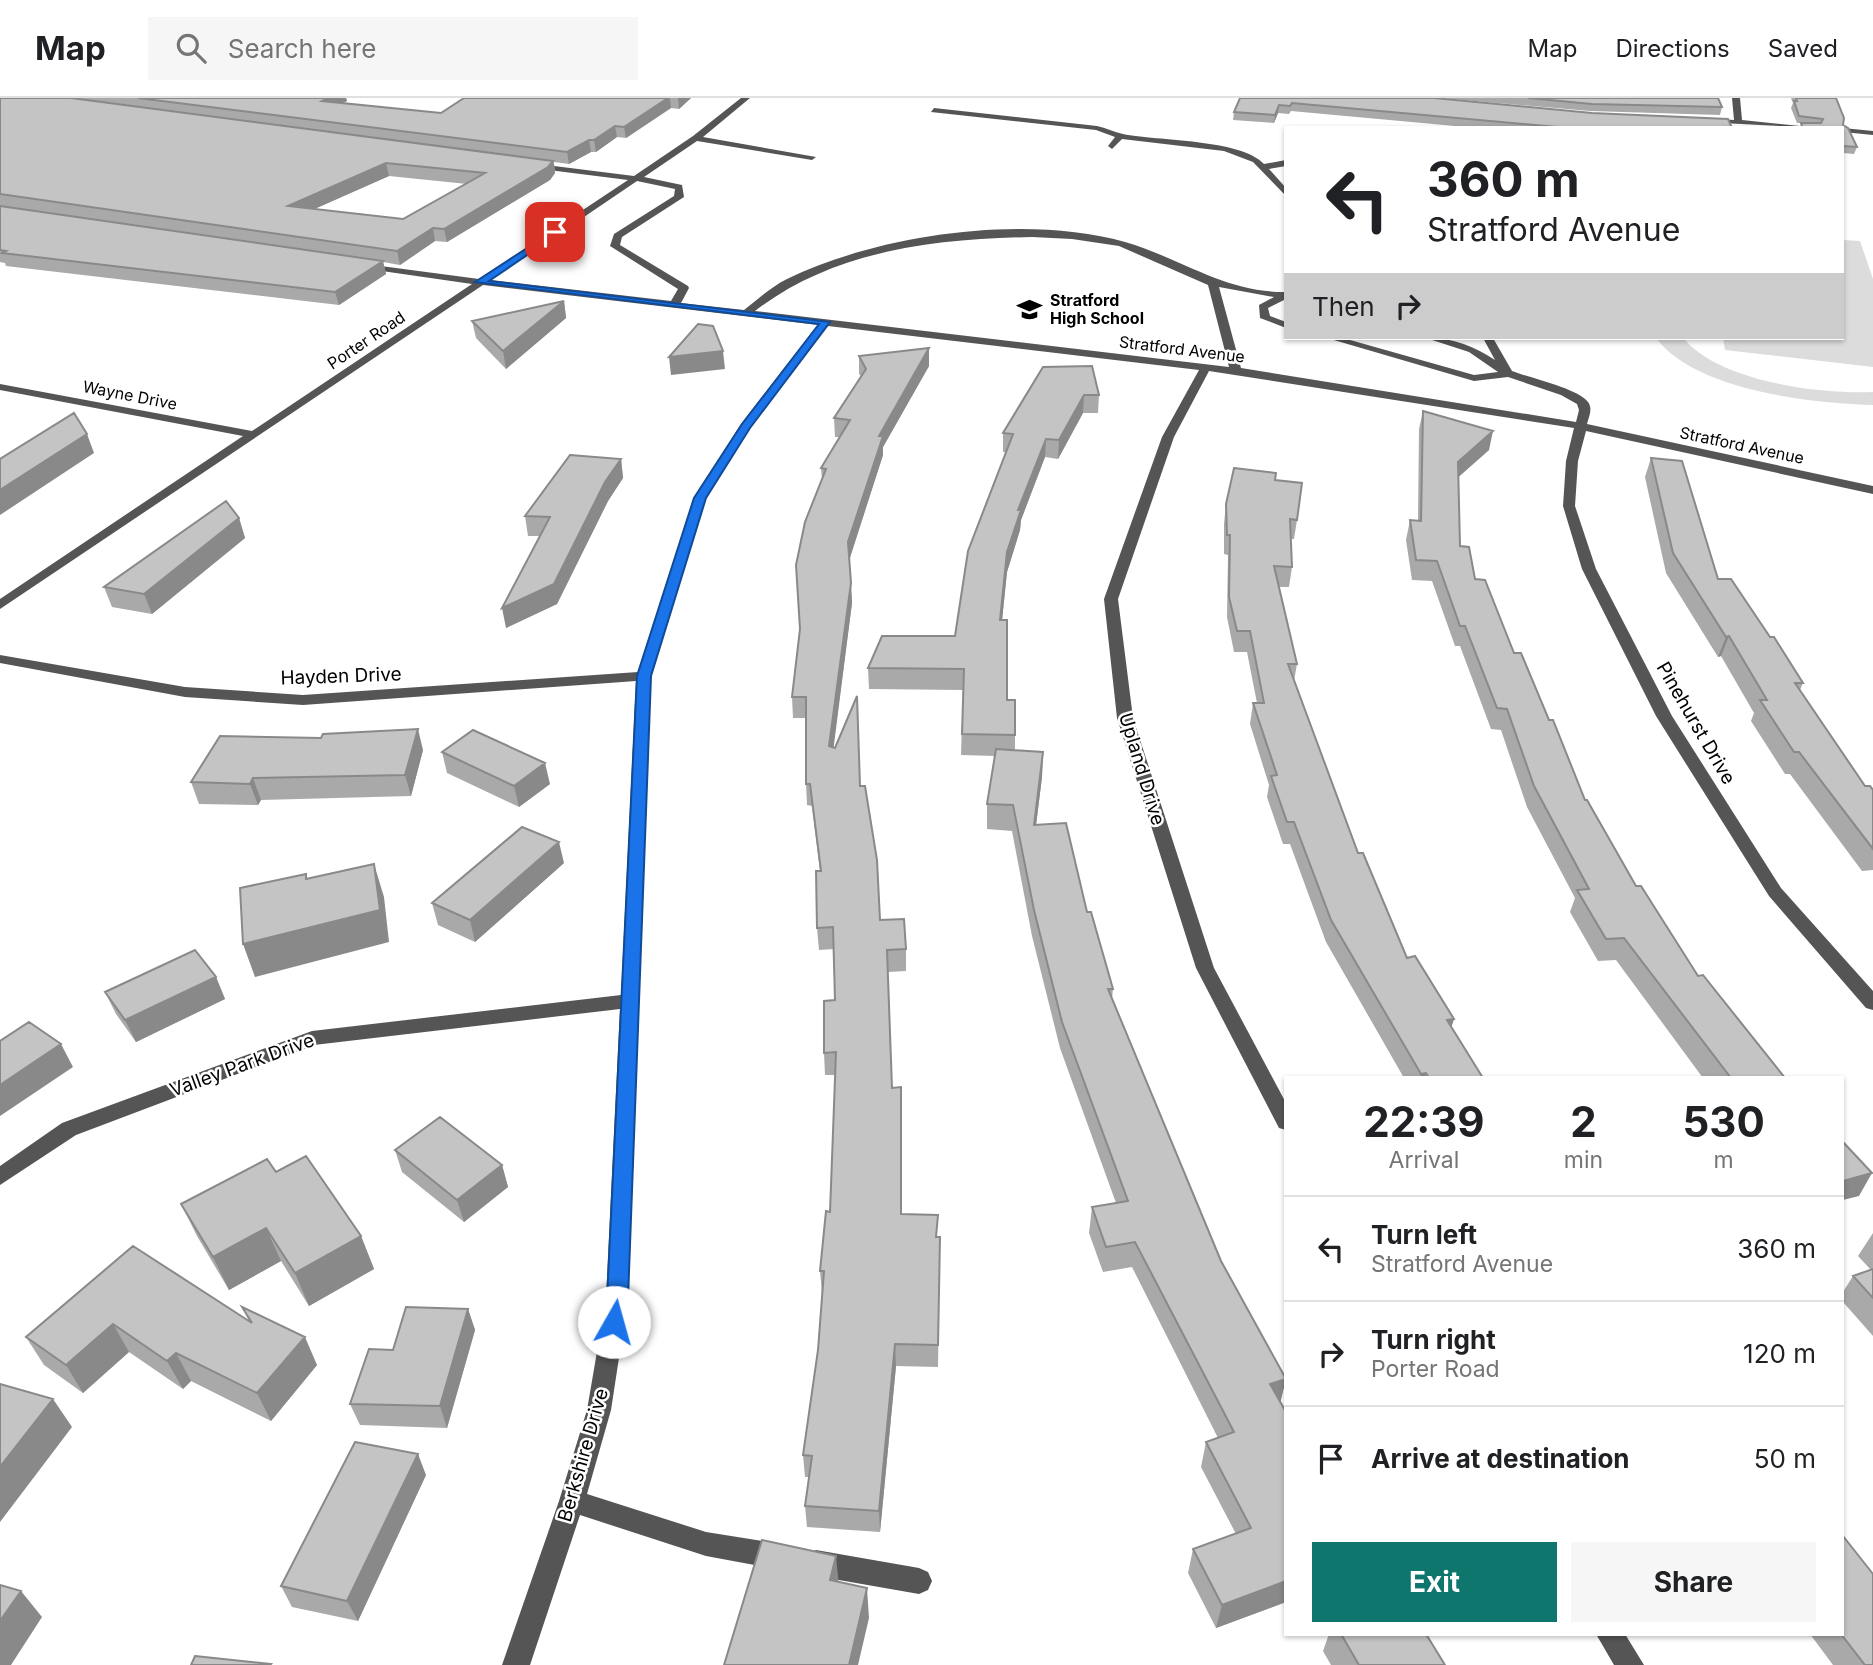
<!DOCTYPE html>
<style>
:root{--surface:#fff;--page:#f6f6f6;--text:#202124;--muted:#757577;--line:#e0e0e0;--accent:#0f766e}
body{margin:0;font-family:Inter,sans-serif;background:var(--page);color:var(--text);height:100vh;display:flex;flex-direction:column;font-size:26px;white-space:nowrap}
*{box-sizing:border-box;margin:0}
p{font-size:23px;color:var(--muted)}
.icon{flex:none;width:38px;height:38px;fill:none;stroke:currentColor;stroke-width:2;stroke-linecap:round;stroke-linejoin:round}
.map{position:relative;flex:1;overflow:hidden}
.sheet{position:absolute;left:1284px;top:978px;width:560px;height:560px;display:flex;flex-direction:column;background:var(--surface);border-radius:0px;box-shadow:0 2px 5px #0004}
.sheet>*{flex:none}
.hud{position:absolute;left:1284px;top:28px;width:560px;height:214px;border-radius:0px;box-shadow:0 2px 5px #0004;background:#fff;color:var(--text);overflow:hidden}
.pin{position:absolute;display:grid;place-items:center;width:60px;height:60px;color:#fff;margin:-30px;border-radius:14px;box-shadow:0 4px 10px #0006}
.me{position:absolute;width:77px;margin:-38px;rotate:7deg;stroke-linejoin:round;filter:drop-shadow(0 0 5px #0008)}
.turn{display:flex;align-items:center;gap:24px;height:147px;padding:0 28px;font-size:32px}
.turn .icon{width:91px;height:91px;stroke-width:2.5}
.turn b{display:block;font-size:49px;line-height:60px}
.then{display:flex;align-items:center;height:66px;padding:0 28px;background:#0003;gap:14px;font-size:26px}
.eta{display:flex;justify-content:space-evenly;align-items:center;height:119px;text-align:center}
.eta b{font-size:42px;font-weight:700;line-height:49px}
.cta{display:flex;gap:14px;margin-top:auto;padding:14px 28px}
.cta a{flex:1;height:80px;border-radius:0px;background:var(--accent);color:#fff;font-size:28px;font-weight:700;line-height:80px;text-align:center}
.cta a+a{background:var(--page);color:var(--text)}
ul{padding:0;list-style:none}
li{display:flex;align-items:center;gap:21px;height:105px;padding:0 28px;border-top:2px solid var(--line)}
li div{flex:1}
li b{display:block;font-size:26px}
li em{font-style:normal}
header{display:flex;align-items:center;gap:42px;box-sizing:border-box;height:98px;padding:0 35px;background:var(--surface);border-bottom:2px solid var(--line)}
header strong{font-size:33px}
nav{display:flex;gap:38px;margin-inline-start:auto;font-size:24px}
.search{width:490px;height:63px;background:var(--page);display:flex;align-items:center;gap:18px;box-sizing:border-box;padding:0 24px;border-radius:0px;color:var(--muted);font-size:26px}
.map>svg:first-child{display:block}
.green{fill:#dcdcdc}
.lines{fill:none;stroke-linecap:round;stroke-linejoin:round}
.minor{fill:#555;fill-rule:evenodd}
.wall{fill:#a9a9a9;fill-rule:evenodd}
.shaded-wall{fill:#898989}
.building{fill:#c4c4c4;stroke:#898989;stroke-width:2;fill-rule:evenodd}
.route{fill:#1a73e8;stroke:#114b97;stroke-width:2}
.labels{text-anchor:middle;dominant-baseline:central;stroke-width:5;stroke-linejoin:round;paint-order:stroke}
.far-poi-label{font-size:16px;font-weight:bold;fill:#000;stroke:#fff;text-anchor:start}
.far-street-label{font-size:16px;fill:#000;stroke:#fff}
.street-label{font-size:19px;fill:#000;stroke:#fff}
</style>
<header>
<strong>Map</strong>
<div class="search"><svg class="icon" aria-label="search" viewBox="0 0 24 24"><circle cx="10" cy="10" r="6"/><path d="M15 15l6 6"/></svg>Search here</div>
<nav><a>Map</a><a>Directions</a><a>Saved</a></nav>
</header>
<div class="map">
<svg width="1873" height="1567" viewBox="0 0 1873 1567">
<rect width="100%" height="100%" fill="#fff"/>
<path class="green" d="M1843,142l17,1 13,38v88l-148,-17 -2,-12h120z
M1656,240h27c37,44 136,56 190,54v13c-62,-2 -177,-14 -217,-67z"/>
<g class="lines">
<path class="minor" d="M741,0h9l-47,39 113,20 -4,3 -115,-19 -53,36 38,8 2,12 -62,40 -2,8 68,41 1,2 -8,15 63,7c14,-11 27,-23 43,-31 93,-45 238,-65 338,-37 56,16 100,51 161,50v7l-18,9 2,8 16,6v6l-26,-10 -1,-13 15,-8 -55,-10 22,81 335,54 3,-12 -2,-6 -16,-9 -53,-18 -34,4 -147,-43h16l131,37 24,-3 -29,-20 -43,-14c25,-1 48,8 69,22l-12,-22h10l19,33c18,7 65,17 76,31 5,7 1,14 -1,22l286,62v8l-287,-63 -8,30 -3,45 21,63 76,147 109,172 92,103v19l-7,-2 -97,-112 -113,-180 -74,-147 -19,-63 3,-45 8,-33 -365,-57 -35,66 -56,162 15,119 81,250 72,135v27l-7,-2 -83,-160 -79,-250 -13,-119 58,-162 37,-67 -371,-44 -78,102 -44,70 -55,178 -23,623 -17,111 -24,84 119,38 75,12 9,4 4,9 -4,9 -9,4 -75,-14 -126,-41 -50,150h-28l57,-164 28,-91 19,-111 14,-290 -306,36 -238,90 -76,50v-19l62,-43 250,-92 309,-36 15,-314 -333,24 -118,-8 -185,-34v-8l185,32 118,8 335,-23 56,-174 47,-74 77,-99 -335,-40 -483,324v-10l243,-163 -243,-46v-6l252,47 220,-147 -111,-16 -5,-3 2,-2 121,16 149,-99 -95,-12 -3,-5 104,13 59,-40zM637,83l38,8 -1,7 -60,38 -4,12 68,43 -7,12 -180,-21zM1032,139l40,2 47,7 89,39 21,82 -474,-56c79,-61 180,-72 277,-74z
M1732,0h8l2,22 77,8 -117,-6 3,-4 29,2z
M934,10l163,18c9,2 17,6 26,8 34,7 118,5 141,30l22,-4v6l-17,3 17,19v8l-33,-34 -29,-11 -102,-12 -10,10 -4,-3 7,-9 -19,-7 -165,-18z
M1843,30l30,3v4l-30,-3z
M816,1452l103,18 9,4 4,9 -4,9 -9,4 -103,-18 -9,-4 -4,-9 4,-9z
M1596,1536h29l19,31h-30z"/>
</g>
<path class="wall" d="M0,0h346l1,3 -5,2 99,10 23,-15h227l-12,11 -8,-1 -45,30 -9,-1 -21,15h-5l-22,12 -15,-2 1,11 -5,7 -103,62 -12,-1 -35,24 -17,-3 3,12 -47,31 -333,-39 -1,-3 -5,-1zM389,78l78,8 -64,35 -89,-10z
M1240,0l492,30h-255l-186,-17 -2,3 -11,-1 -4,10 -41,-3 1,-8z
M1440,0h278l4,9 -2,8 -130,-4z
M1791,0h45l7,27 14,22 -3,7 -11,-1v-25h-43l1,-5h-4l-6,-15 2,-5z
M564,203l2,17 -60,51 -30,-31 -4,-17z
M859,258l70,10 -46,81v8l-34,104 3,44 -19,144 27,39 20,134 26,29v22l-18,1 4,116 10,126 35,23h3l-2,130 -42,-1 -16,166 -73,-5 -2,-21 4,-29h-4l-2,-22 15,-105 4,-57 -2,-22 10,-59 5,-137h-10l-1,-22 11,-53 -1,-51 -15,1 -2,-22 3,-57 -8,-65 -5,-1 -1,-21v-66h-13l-1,-21 30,-218 -1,-11 19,-31h-5l-1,-19 27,-42 -2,-2z
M1043,269l56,28 -1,18h-15l-25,46 -13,-2 -24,63 -1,10 -13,42 -5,48 5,80 8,35v15l28,2 -1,25 -6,48 51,87 26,77 -1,10 109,262 65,118 -6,23 6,200 -70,26 -28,-55 5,-24 43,-15 -35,-67 5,-25 12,-4 -86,-171 -29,5 -14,-39 3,-26 24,-4 -56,-155 -28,-112 -20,-105 -25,-2v-25l8,-48 -34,-1 2,-65 -94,-1 -1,-21 87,-32 52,-184h-4v-19z
M1423,313l66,39 -31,27 2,69 15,33 39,74 71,147 51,86 62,90 87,102h-82l-87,-118 -18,1 -28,-49 5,-14 -48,-91 -26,-77 -10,-1 -31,-83h-5l-23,-65 -20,-1 -6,-40 4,-20 8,1 1,-92z
M1651,360l67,121 52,58 33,46 -3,7 65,96 8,4v80l-11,1 -72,-97h-5l-34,-53 3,-8 -33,-57 -3,1 -52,-84 -21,-96z
M621,361l2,19 -15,23 -51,103 -51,24 34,-92h-12l-3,-20z
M1275,382l22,40 -3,19h-3l1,28 -3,20h-10l18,77 -3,17 64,172 49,105 47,61 -3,8 32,51h-79l-78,-136 -36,-98h-7l-16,-47 2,-12 -19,-61 3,-21h4l-10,-51h-13l-7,-35 1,-62 -4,-1v-30l2,-20z
M239,420l6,20 -93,76 -40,-7 -8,-20z
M423,652l-12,46 -150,4 -3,5 -59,-1 -8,-22z
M442,654l108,32 -31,23 -72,-34z
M564,765l-89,79 -37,-17 -6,-22z
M216,879l9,22 -89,43 -20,-28 -11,-22z
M395,1052l107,15 6,22 -44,35 -62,-50z
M276,1074l85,64 13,33 -65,37 -28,-45 -52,29 -32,-54 -16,-32z
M1873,1135v103l-30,-34v-10l10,-16 18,-6 -13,-14z
M133,1148l116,75 -7,-14 75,58 -46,56 -80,-40 -8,8 -54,-37 -46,41 -39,-28 -18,-28z
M468,1211l7,21 -28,98 -87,-3 -10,-21 43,-54z
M426,1377l-68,146 -66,-14 -11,-21z
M1329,1536h97l19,31h-114l-8,-14z
M1810,1536h33l30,31h-40z"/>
<path class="shaded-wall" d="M328,0h18l1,3 -22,12 -3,-12z
M668,0h2l1,10 -45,30 -2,-11z
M678,0h13l-12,11z
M1279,7l-1,8 -4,10 1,-8z
M615,28l2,11 -21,15 -2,-12z
M589,42l2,12 -22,12 -2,-12z
M553,63l2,12 -5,7 -103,62 -3,-13z
M386,65l3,13 -97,43 -4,-13z
M433,130l2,13 -35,24 -3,-14z
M383,163l3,13 -47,31 -4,-13z
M564,203l2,17 -60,51 -3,-18z
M929,250v18l-46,81v8l-34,106 -1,-19 31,-106z
M723,253l2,18 -54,6 -2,-18z
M1084,297l-1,18 -25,46 1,-19z
M1493,333l-4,19 -35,31 4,-19z
M87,336l7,19 -94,62v-25z
M1046,341l-1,18 -24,63 -1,10 -13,42 -7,68v-20l7,-68 11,-42z
M621,361l2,19 -15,23 -51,103 -51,24 -4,-20 103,-126z
M239,420l6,20 -93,76 -8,-20z
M851,485l1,20 -21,165 -2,-22z
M1729,538l-8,20 -3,1 8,-20z
M418,631l5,21 -12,46 -6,-21z
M1043,654l-1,25 -9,73 1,-25z
M545,665l5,21 -31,23 -5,-21z
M253,680l8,22 -3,5 -8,-21z
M559,744l5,21 -89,79 -5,-22z
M374,766l10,33 5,45 -134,35 -12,-33z
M216,879l9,22 -89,43 -11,-22z
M1454,921l-7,22v-21z
M61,946l12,23 -73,49v-31z
M1426,975l-1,5h-5l1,-4z
M502,1067l6,22 -44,35 -7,-22z
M1872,1075l-13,23 -16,4v-19z
M266,1130l15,33 -52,29 -16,-33z
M361,1138l13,33 -65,37 -14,-33z
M468,1211l7,21 -28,98 -7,-22z
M113,1226l16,28 -46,41 -17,-28z
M305,1239l12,28 -46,56 -14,-28z
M895,1246l1,22 -16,166 -1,-21z
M176,1255l15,28 -8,8 -16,-28z
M1286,1281l-6,25 -10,-20z
M53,1301l19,28 -72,95v-55z
M418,1356l8,21 -68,146 -11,-20z
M836,1458l3,30 -9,-6z
M1286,1483v21l-70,26 6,-23z
M867,1490l2,30 -11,47h-9z
M21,1493l21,26 -31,48h-11v-44z"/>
<path class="building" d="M0,0h71l482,63 -5,6 -104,62 -11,-1 -36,23 -397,-57zM386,65l99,10 -82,46 -115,-13z
M138,0h190l-6,3 119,12 23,-15h204l-44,29 -9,-1 -21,14h-5l-22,12z
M1240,0h194l158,15 136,6 4,9h-164l-276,-25 -2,3 -11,-1 -4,10 -41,-3z
M1528,0h190l4,9 -130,-3z
M1796,0h40l8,20 -1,7 5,3 9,19 -14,-1v-18h-40l-2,-5h20l2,-4 -24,-3 -5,-15h3z
M0,108l383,55 -48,31 -333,-39 4,-2 -6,-1z
M564,203l-61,50 -31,-30z
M698,226l15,2 10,25 -54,6z
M929,250l-50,88h4l-35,106 3,41 -22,163 6,2 22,-52 3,90h5l12,74 3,60 24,-1 2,30 -19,1 5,138 9,-1v127l37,1 -2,22h4l-2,108 -43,-1 -16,167 -74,-5 7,-50 -9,-1 15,-105 6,-79h-4l6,-60 4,1 6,-160 -12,1v-52l11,-1 -2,-73 -16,1 -1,-57h5l-11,-87h-4v-87h-14l8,-68 -4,-64 9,-43 21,-53 -5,-1 29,-48 -16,-2 32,-49 -7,-13z
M1092,268l7,29h-15l-25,45 -13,-1 -28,71h3l-14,42 -7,68h7v80h8v35l-53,-1 2,-65 -96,-1 14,-32h73l13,-85 45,-117 -10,-1 40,-66z
M1423,313l70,20 -35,31 2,84 9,1 6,32 10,1 29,73h7l28,67h4l32,80h2l49,86h5l57,90 5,-1 82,103h-54l-107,-140 -18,1 -29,-49 12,-1 -55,-103 -27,-77 -10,-1 -32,-82h-5l-23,-65 -21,-1 -6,-40 11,1z
M74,315l13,21 -87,56v-31z
M570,357l51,4 -16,23 -51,102 -52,24 48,-91 -25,-1z
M1651,360l31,3 36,118h13l39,58h4l29,46h-8l70,103h5l3,4v59l-74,-97h-5l-34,-52h7l-38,-64 -3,1 -53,-84z
M1234,370l42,5 -1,7 27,3 -5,37 -7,-1 2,48 -18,-1 23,98h-9l70,189h5l44,105 8,-2 39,63 -7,1 36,58h-54l-3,-5 -5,1 -90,-154 -37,-98h-7l-16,-46 6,-1 -24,-72h11l-14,-72h-13l-8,-34 1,-62h-3l-1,-31z
M226,403l13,17 -95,76 -40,-7z
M418,631l-13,46 -152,3 -3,6 -59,-2 29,-46 101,2 2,-4z
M473,632l72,33 -31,23 -72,-34z
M996,651l47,3 -9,73 32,-2 21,89h4l22,77h-5l113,272 65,118 -16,5 16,28v169l-64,24 -29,-56 58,-21 -45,-86 28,-10 -99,-190 -29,5 -14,-40 36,-6 -66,-179 -28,-112 -21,-105 -26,-1z
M522,729l37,15 -89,78 -38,-17z
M374,766l6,46 -137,34 -3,-56 66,-14v5z
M195,852l21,27 -91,43 -20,-28z
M29,924l32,22 -61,41v-44z
M440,1019l62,48 -45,35 -62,-50z
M1843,1044l29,31 -29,8z
M306,1058l55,80 -66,37 -29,-45 -53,29 -32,-53 86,-45 9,13z
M133,1148l119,77 -10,-16 63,30 -48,56 -81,-40 -9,8 -54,-37 -47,41 -40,-28z
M1873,1171v29l-20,-22z
M406,1209l62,2 -28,97 -90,-2 19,-55 24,1z
M0,1286l53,15 -53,68z
M355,1344l63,12 -71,147 -66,-15z
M1843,1438l30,38v91h-8l-24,-31h2z
M762,1442l74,16 -6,24 37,8 -18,77h-125z
M0,1487l21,6 -21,30z
M1341,1536h85l19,31h-86z
M195,1558l76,8 -1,1h-79z"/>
<path class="route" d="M555,132l3,4 -69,47 341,41 -80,106 -44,70 -55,178 -23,623 -7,29 -7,3 -8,-3 -3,-6 4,-23 30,-623 57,-178 48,-74 77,-100 -344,-42z"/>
<defs>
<symbol id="school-bare" viewBox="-9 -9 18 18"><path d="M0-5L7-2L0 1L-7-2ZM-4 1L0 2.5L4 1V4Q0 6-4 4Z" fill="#000" stroke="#fff" stroke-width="2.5" paint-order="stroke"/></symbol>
</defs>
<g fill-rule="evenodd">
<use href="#school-bare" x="1012" y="194" width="35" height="35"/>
</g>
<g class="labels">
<g class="far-poi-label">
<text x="1050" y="202">Stratford<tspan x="1050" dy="18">High School</tspan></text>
</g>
<g class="far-street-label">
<text transform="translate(366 242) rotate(-34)">Porter Road</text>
<text transform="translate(1182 251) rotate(7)">Stratford Avenue</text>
<text transform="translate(130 297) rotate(11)">Wayne Drive</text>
<text transform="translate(1742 347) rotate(12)">Stratford Avenue</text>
</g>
<g class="street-label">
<text transform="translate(341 578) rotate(-2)">Hayden Drive</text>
<text transform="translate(1696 625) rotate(60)">Pinehurst Drive</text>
<text transform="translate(1142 671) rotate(73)">Upland Drive</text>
<text transform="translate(242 967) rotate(-20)">Valley Park Drive</text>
<text transform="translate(583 1357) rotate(-74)">Berkshire Drive</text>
</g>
</g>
</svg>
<div class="pin" style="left:555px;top:134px;background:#d93025"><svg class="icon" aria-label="arrive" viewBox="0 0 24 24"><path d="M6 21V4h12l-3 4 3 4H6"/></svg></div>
<svg class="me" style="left:614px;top:1224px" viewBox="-20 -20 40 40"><circle r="19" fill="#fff"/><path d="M0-13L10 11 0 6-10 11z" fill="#1a73e8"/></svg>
<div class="hud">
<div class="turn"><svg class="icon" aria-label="left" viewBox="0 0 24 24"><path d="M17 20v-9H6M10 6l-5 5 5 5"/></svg><div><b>360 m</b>Stratford Avenue</div></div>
<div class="then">Then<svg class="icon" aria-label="right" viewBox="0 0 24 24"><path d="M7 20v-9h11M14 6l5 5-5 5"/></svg></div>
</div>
<section class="sheet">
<div class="eta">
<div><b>22:39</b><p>Arrival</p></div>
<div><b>2</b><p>min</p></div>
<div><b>530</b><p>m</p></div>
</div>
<ul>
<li><svg class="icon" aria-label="left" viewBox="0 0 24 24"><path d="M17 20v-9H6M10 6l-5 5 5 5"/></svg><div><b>Turn left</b><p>Stratford Avenue</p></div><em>360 m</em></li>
<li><svg class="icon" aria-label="right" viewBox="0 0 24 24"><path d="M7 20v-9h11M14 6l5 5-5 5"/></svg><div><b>Turn right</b><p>Porter Road</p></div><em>120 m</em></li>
<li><svg class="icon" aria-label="arrive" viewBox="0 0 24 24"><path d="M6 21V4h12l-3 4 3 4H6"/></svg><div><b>Arrive at destination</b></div><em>50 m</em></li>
</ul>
<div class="cta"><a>Exit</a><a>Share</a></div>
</section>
</div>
